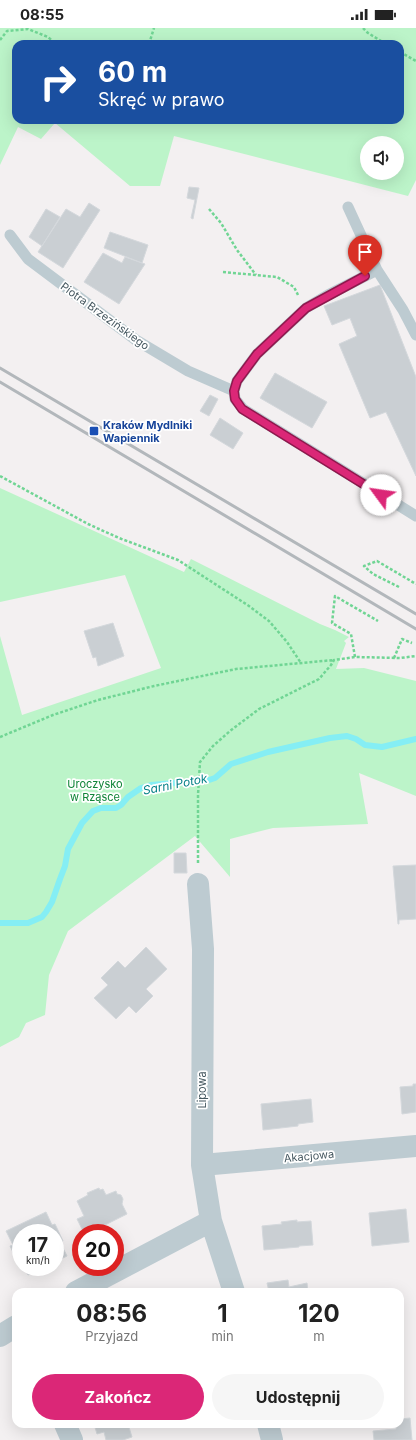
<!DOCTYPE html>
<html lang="pl">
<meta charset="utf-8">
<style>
:root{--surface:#fff;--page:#f6f6f6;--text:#222;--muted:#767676;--accent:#db2777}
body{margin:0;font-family:Inter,sans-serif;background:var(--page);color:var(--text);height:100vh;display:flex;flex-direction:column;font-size:15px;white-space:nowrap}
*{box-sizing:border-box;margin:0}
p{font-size:13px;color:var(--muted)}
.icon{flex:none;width:22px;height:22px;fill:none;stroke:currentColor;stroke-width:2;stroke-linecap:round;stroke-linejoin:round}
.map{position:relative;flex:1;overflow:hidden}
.panel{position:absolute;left:12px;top:1260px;width:392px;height:140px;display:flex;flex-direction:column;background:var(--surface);border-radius:12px;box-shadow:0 4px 16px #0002}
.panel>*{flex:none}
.hud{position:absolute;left:12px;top:12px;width:392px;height:84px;border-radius:12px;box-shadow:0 4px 16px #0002;background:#1a4fa0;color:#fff;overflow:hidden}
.fabs{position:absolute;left:360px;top:108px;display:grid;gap:8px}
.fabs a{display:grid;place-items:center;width:44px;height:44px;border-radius:50%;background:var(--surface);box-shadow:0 4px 16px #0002;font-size:20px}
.speed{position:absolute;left:12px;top:1196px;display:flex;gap:8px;font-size:20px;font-weight:700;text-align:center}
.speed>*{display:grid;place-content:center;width:52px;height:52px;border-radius:50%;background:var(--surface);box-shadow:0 4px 16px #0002;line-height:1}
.speed small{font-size:10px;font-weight:400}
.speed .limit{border:6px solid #d22;background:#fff;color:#111}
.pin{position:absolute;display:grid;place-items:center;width:34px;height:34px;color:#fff;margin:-41px -17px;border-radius:50% 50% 50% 0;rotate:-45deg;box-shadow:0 0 4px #0007}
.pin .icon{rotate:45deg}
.me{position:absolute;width:44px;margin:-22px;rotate:301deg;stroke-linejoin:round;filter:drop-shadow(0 0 3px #0008)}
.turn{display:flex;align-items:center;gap:14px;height:84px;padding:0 20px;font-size:18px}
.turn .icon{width:52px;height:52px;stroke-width:2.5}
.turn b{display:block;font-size:28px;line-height:34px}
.eta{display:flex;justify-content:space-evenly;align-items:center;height:68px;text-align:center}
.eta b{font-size:24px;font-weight:700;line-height:28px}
.cta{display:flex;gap:8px;margin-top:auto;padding:8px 20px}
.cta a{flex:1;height:46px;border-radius:24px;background:var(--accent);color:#fff;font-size:16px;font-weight:700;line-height:46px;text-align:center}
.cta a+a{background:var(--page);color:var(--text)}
.status{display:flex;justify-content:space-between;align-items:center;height:28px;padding:0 20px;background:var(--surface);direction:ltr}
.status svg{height:11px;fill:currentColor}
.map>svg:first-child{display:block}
.green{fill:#bcf4c9;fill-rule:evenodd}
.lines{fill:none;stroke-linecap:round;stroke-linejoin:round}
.stream{stroke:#85eef4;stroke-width:6}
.building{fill:#cacfd3;stroke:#d4d8dc}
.path{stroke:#70d594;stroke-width:2.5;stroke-dasharray:3 2;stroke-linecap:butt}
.service{stroke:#bdcbd1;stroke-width:11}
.minor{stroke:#bdcbd1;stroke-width:22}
.rail{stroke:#b2b7bb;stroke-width:3}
.route-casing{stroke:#8e194d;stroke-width:10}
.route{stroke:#db2777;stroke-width:7}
.transit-dot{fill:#1a4fb4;stroke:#fff;stroke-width:1.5}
.labels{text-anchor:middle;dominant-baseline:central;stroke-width:3.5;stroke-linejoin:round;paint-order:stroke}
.street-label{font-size:11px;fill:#465860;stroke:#fff}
.transit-label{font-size:11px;font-weight:bold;fill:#164399;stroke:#fff;text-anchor:start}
.park-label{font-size:11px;fill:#0f8437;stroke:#fff}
.water-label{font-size:12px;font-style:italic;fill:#058087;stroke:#fff}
</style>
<div class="status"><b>08:55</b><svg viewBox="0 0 49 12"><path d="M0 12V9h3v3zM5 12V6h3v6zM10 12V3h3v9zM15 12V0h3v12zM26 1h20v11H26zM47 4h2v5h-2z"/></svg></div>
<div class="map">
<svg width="416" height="1412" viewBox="0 0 416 1412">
<rect width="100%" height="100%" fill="#f3f0f1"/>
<path class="green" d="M0,0h416v152l-8,16 -234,-60 -14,50h-30l-75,-63 -14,16 -23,-12 -18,38zM16,16h384v76h-384zM367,115h30v30h-30z
M0,460l184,84 7,-13 129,65 15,6 14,7 -5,4 2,2 -10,26 28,-1 52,13v115l-57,-23 9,51 -95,4 -43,11v38l-35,-41 -127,95 -19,44 -4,40 -19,8 -7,14 -19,10v-411l22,79 139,-47 -36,-93 -125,27z"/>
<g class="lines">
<path class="stream" d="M0,895h28l14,-6 4,-5 6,-10 8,-23 5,-13 3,-17 14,-26 11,-12 8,-3h15l5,-3 7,-8 13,-9 10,-3 58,-5 6,-2 16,-14 37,-12 62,-14 17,-2 9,3 9,6 17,2 34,-8"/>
</g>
<path class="building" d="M189,159l10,1 -6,31 -2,-1 4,-18 -8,-2z
M89,175l11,7 -37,58 -25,-16 28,-43 14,8z
M46,181l14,8 -18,29 -13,-9z
M110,204l38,13 -6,18 -38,-15z
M103,225l19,10 3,-6 20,7 -26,40 -35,-22z
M380,257l36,92v99l-30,-64 -16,6 -31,-74 18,-8 -7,-18 -18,7 -8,-19z
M275,345l52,29 -15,26 -52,-30z
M210,367l8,4 -9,17 -9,-5z
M220,390l23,15 -10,16 -23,-14z
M113,595l11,33 -26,10 -2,-9 -3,1 -9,-27z
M174,825h12l1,20h-13z
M416,837v54l-17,1v4h-1l-5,-58z
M146,919l21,22 -21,20 7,7 -17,17 -7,-7 -13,13 -22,-21 14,-13 -7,-7 17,-17 7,7z
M413,1056h3v28l-14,2 -2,-27 13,-1z
M311,1071l2,23 -15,2v2l-35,4 -2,-26z
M99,1160l1,2 3,-1 3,6 10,-4 1,3 4,1 2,4 -1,5 5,10 -24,12 3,7h-22l-7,-14 7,-3 -7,-15 11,-6 -1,-2z
M406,1181l3,33 -37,4 -3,-33z
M46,1184l6,13 3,-1 8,17 -3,1 7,14 -12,6v-29h-34v29l-3,1 -8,-17 3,-1 -7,-14z
M297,1192v2l14,-1 2,24 -14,1v1l-35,3 -2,-24 20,-2 -1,-2z
M24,1239h20l-16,8z
M288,1252l1,7 18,-4 1,9h-39l-2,-9z
M410,1390l2,22h-38l-1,-9 23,-2v-5h4v-5z
M94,1396h34l4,13 -9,3h-17l-2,-8 -7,2z"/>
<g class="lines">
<path class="path" d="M363,0l5,5 18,11
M0,12l7,-9 21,-2 20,8 8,7
M149,16l5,-16
M400,24l16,9
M209,181l12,14 16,27 19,25
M223,244l54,5 17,10 4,8
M0,448l88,48 31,14 59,22 71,46 20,15 18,21 14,21
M399,559l-26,-13 -9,-8 13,-5 39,23
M355,629l-4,-23 -19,-11 3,-27 43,25
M394,630l8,-19 10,4
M0,709l53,-22 45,-15 56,-14 82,-17 98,-9
M198,835v-68l2,-33 13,-16 17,-15 29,-22 60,-30 12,-14 3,-5 21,-3 45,1 16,-2"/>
<path class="service" d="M348,179l29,63
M10,207l18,24 108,81 52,31 46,20
M416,307l-13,-25 -26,-40 -49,25 -22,13 -49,46 -20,27 -3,10 1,8 8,10 173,107"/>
<path class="minor" d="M198,856l5,65 -1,216 9,56 23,71
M202,1137l214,-19
M76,1264l135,-71
M0,1308l16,-10
M65,1396l7,16
M268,1396l4,16"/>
<path class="rail" d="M0,340l416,246
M0,354l416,247"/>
</g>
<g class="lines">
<defs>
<path id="route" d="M365,248l-59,32 -49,46 -20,27 -3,10 1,8 7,10 139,86"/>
</defs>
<use href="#route" class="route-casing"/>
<use href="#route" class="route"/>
</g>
<rect class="transit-dot" x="89" y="398" width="10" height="10" rx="2"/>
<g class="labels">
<g class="street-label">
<text transform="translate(105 288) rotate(36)">Piotra Brzezińskiego</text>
<text transform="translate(202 1062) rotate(-90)">Lipowa</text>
<text transform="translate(309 1128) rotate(-5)">Akacjowa</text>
</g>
<g class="transit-label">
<text x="103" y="397">Kraków Mydlniki<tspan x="103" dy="13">Wapiennik</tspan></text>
</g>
<g class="park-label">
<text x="95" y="756">Uroczysko<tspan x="95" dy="13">w Rząsce</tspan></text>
</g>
<g class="water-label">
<text transform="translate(175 756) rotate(-11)">Sarni Potok</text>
</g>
</g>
</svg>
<div class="fabs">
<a><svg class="icon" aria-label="sound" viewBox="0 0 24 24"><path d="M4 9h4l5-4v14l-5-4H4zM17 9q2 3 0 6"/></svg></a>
</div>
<div class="speed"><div>17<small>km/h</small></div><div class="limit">20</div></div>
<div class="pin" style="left:365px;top:248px;background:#d93025"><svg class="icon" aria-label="arrive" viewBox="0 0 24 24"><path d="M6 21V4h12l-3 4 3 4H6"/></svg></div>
<svg class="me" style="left:381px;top:467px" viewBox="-20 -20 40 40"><circle r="19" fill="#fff"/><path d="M0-13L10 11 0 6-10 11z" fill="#db2777"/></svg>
<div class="hud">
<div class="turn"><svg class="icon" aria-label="right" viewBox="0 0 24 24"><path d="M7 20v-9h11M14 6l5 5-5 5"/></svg><div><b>60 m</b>Skręć w prawo</div></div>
</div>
<section class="panel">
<div class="eta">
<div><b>08:56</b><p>Przyjazd</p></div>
<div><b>1</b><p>min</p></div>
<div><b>120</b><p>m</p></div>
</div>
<div class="cta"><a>Zakończ</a><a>Udostępnij</a></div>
</section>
</div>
